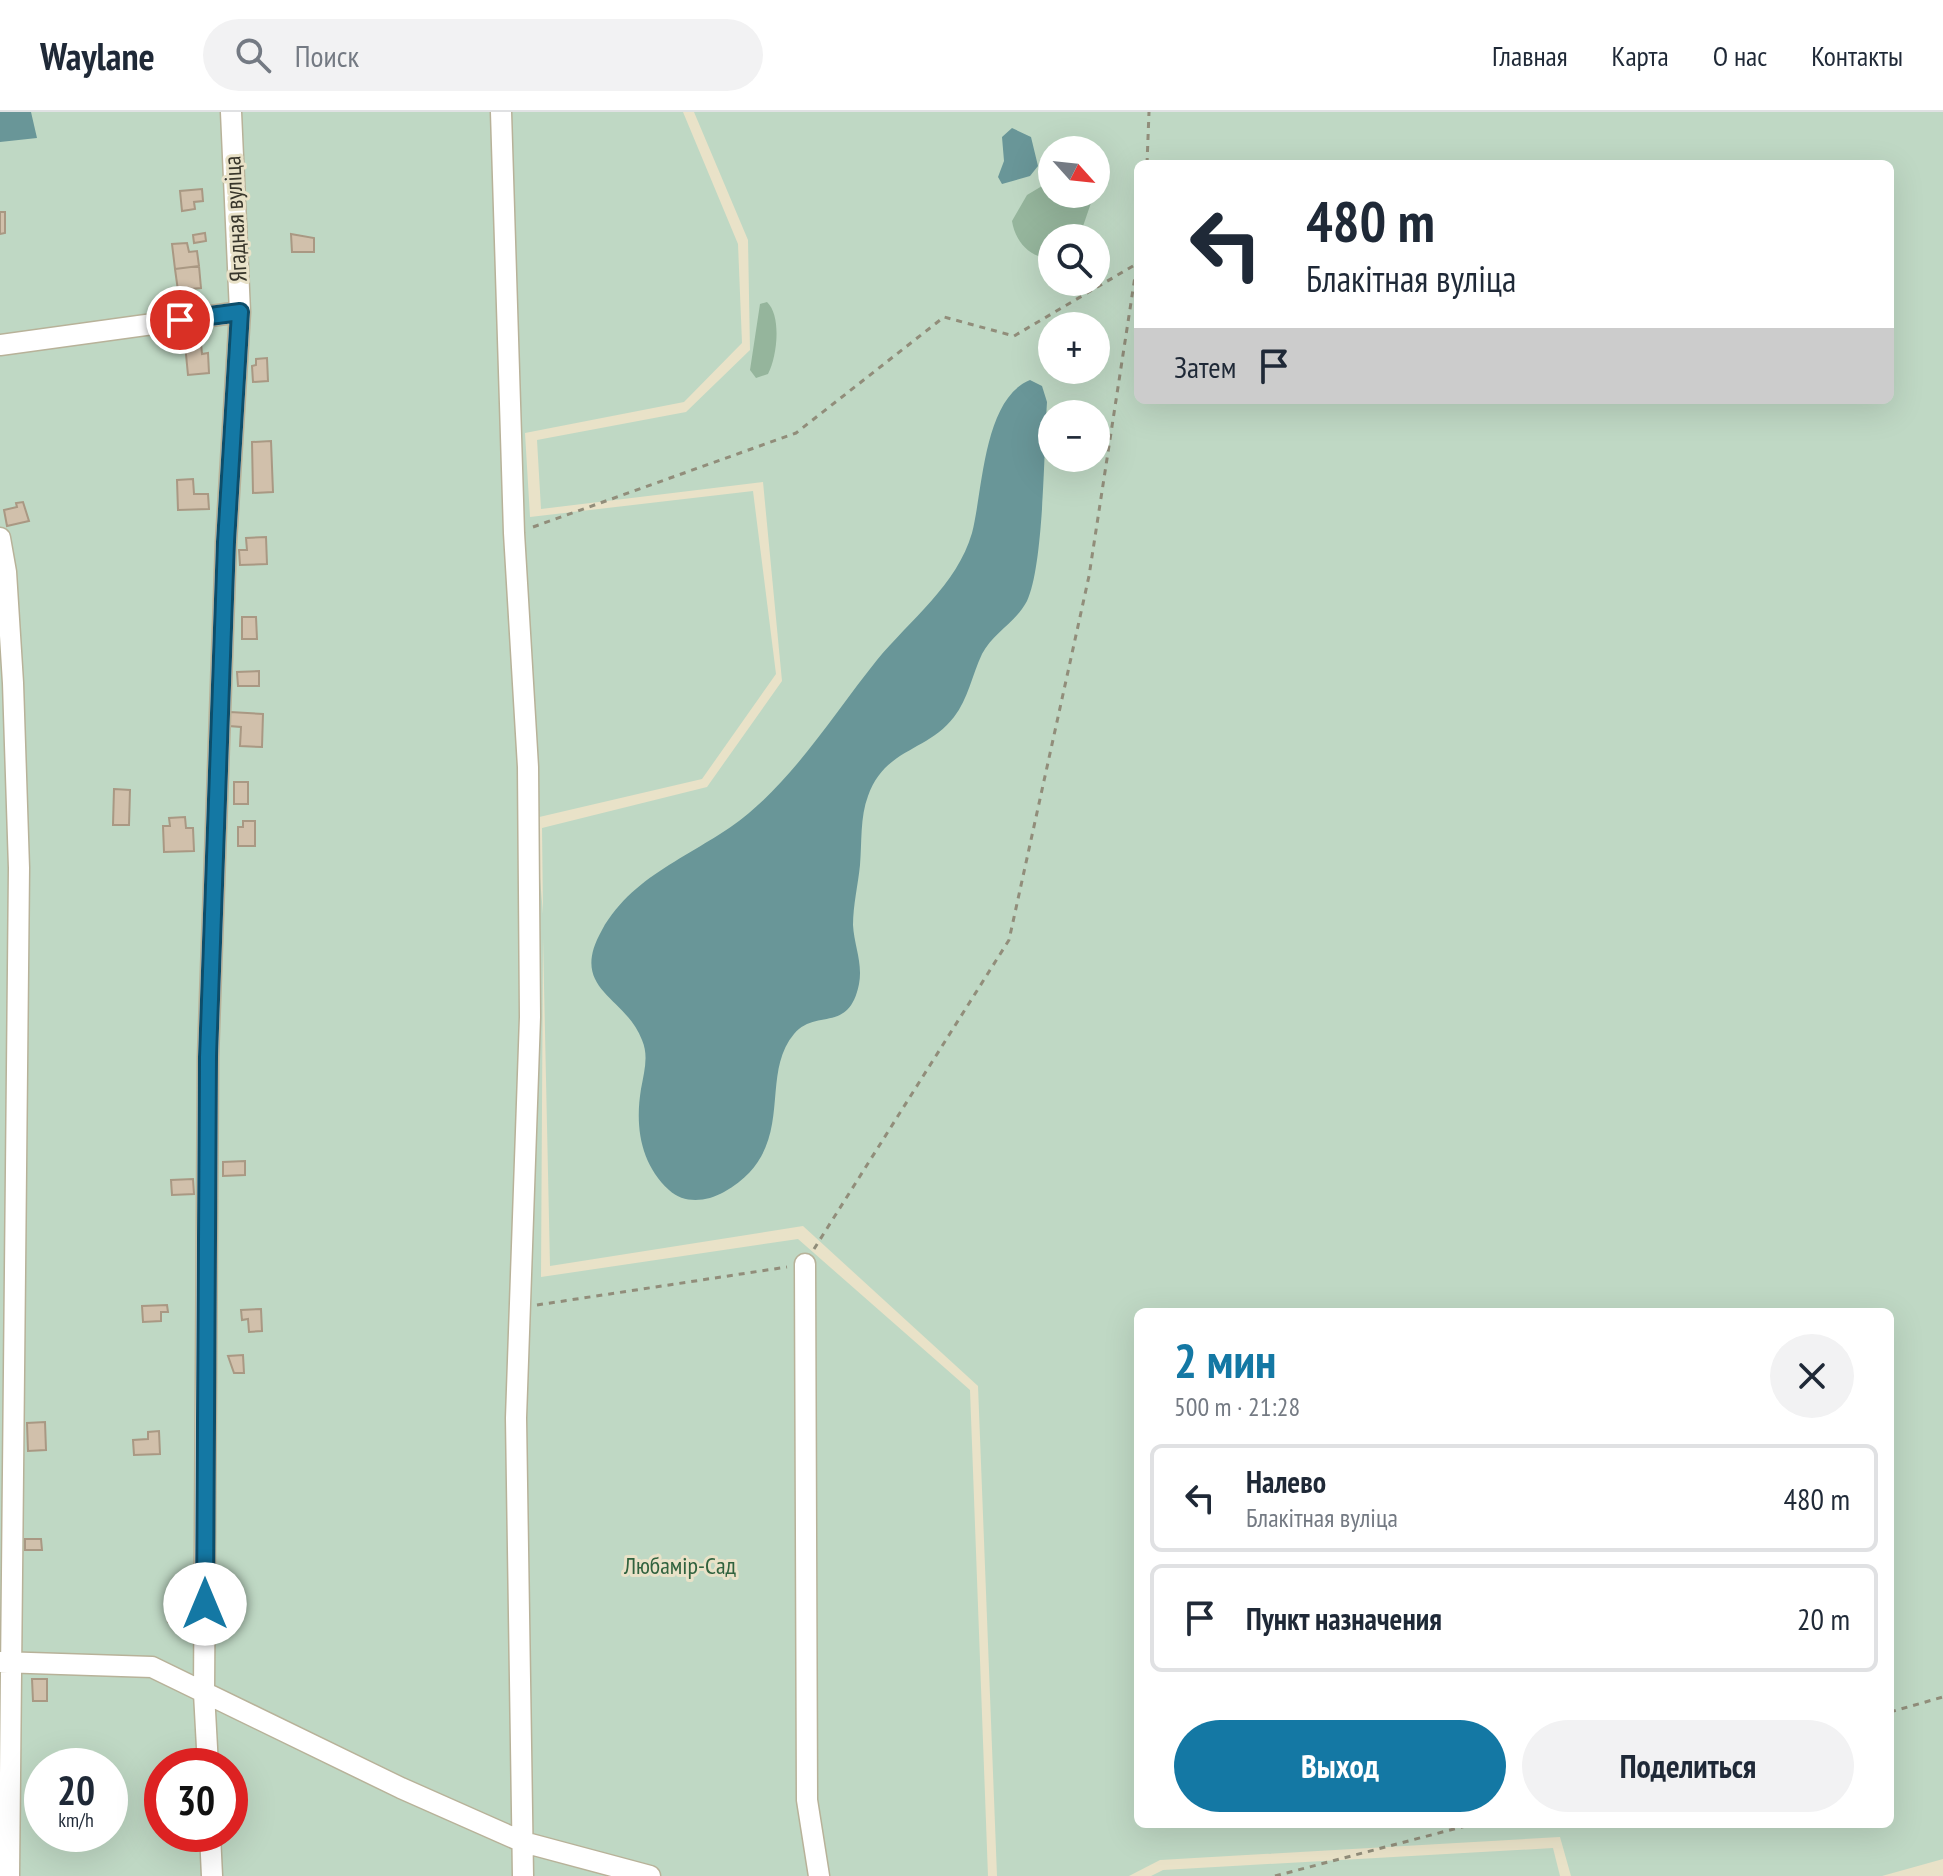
<!DOCTYPE html>
<html lang="ru">
<meta charset="utf-8">
<style>
:root{--surface:#fff;--page:#f2f2f3;--text:#1f2937;--muted:#747a83;--line:#e0e1e3;--accent:#1478a4}
body{margin:0;font-family:"PT Sans Narrow",sans-serif;background:var(--page);color:var(--text);height:100vh;display:flex;flex-direction:column;font-size:30px;white-space:nowrap}
*{box-sizing:border-box;margin:0}
p{font-size:26px;color:var(--muted)}
.icon{flex:none;width:44px;height:44px;fill:none;stroke:currentColor;stroke-width:2;stroke-linecap:round;stroke-linejoin:round}
.map{position:relative;flex:1;overflow:hidden}
.details{position:absolute;left:1134px;top:1196px;width:760px;height:520px;display:flex;flex-direction:column;background:var(--surface);border-radius:12px;box-shadow:0 8px 32px #0002}
.details>*{flex:none}
.hud{position:absolute;left:1134px;top:48px;width:760px;height:244px;border-radius:12px;box-shadow:0 8px 32px #0002;background:#fff;color:var(--text);overflow:hidden}
.needle{width:52px;rotate:117deg}
.tools{position:absolute;left:1038px;top:24px;display:grid;gap:16px}
.tools a{display:grid;place-items:center;width:72px;height:72px;border-radius:50%;background:var(--surface);box-shadow:0 8px 32px #0002;font-size:40px}
.speed{position:absolute;left:24px;top:1636px;display:flex;gap:16px;font-size:40px;font-weight:700;text-align:center}
.speed>*{display:grid;place-content:center;width:104px;height:104px;border-radius:50%;background:var(--surface);box-shadow:0 8px 32px #0002;line-height:1}
.speed small{font-size:20px;font-weight:400}
.speed .limit{border:12px solid #d22;background:#fff;color:#111}
.pin{position:absolute;display:grid;place-items:center;width:68px;height:68px;color:#fff;margin:-34px;border:4px solid #fff;border-radius:50%;box-shadow:0 2px 8px #0007}
.me{position:absolute;width:88px;margin:-44px;rotate:0deg;stroke-linejoin:round;filter:drop-shadow(0 0 6px #0008)}
.turn{display:flex;align-items:center;gap:28px;height:168px;padding:0 40px;font-size:36px}
.turn .icon{width:104px;height:104px;stroke-width:2.5}
.turn b{display:block;font-size:56px;line-height:68px}
.then{display:flex;align-items:center;height:76px;padding:0 40px;background:#0003;gap:16px;font-size:30px}
.round{display:grid;place-items:center;flex:none;width:84px;height:84px;border-radius:42px;background:var(--page)}
.head{display:flex;align-items:center;justify-content:space-between;height:136px;padding:0 40px}
h1{font-size:48px;font-weight:700;line-height:60px;color:var(--accent)}
.button{display:flex;gap:16px;margin-top:auto;padding:16px 40px}
.button a{flex:1;height:92px;border-radius:48px;background:var(--accent);color:#fff;font-size:32px;font-weight:700;line-height:92px;text-align:center}
.button a+a{background:var(--page);color:var(--text)}
ul{padding:0;list-style:none}
li{display:flex;align-items:center;gap:24px;height:108px;margin:0 16px 12px;padding:0 24px;border:4px solid var(--line);border-radius:12px}
li div{flex:1}
li b{display:block;font-size:30px}
li em{font-style:normal}
header{display:flex;align-items:center;gap:48px;box-sizing:border-box;height:112px;padding:0 40px;background:var(--surface);border-bottom:2px solid var(--line)}
header strong{font-size:38px}
nav{display:flex;gap:44px;margin-inline-start:auto;font-size:28px}
.search{width:560px;height:72px;background:var(--page);display:flex;align-items:center;gap:20px;box-sizing:border-box;padding:0 28px;border-radius:44px;color:var(--muted);font-size:30px}
.map>svg:first-child{display:block}
.green{fill:#bfd8c4;fill-rule:evenodd}
.forest{fill:#95b59c}
.water{fill:#699698}
.building{fill:#d1c0ab;stroke:#a99883;stroke-width:2}
.lines{fill:none;stroke-linecap:round;stroke-linejoin:round}
.street-casing{stroke:#b8b299;stroke-width:23}
.path{stroke:#918d7a;stroke-width:3;stroke-dasharray:6 6;stroke-linecap:butt}
.street{stroke:#fff;stroke-width:20}
.route-casing{stroke:#0d4e6b;stroke-width:20}
.route{stroke:#1478a4;stroke-width:14}
.labels{text-anchor:middle;dominant-baseline:central;stroke-width:6;stroke-linejoin:round;paint-order:stroke}
.street-label{font-size:24px;fill:#38362b;stroke:#e9e2c8}
.park-label{font-size:24px;fill:#30623e;stroke:#e9e2c8}
</style>
<header>
<strong>Waylane</strong>
<div class="search"><svg class="icon" aria-label="search" viewBox="0 0 24 24"><circle cx="10" cy="10" r="6"/><path d="M15 15l6 6"/></svg>Поиск</div>
<nav><a>Главная</a><a>Карта</a><a>О нас</a><a>Контакты</a></nav>
</header>
<div class="map">
<svg width="1943" height="1764" viewBox="0 0 1943 1764">
<rect width="100%" height="100%" fill="#e9e2c8"/>
<path class="green" d="M0,0h683l55,132 4,99 -58,59 -159,31 5,84 223,-26 23,183 -74,105 -167,39 8,96 -1,-86 165,-41 75,-106 -19,-199 -222,27 -4,-69 149,-28 64,-62 -2,-110 -54,-128h1249v1747l-61,17h-311l-11,-39 -400,23 -31,16h-132l-19,-490 -175,-160 -253,40 -7,-328 -2,339 257,-38 172,151 18,486h-988zM1052,38h44v44h-44zM1138,52h752v236h-752zM1052,126h44v44h-44zM1052,214h44v44h-44zM1052,302h44v44h-44zM1138,1200h752v512h-752zM42,1654h68v68h-68zM162,1654h68v68h-68z
M1553,1736l7,28h-409l12,-6z"/>
<path class="forest" d="M1052,68v14h42l-15,44h-27v20c-22,1 -37,-17 -40,-37l15,-26z
M767,190c15,14 10,55 1,72l-12,4 -6,-8 10,-66z"/>
<path class="water" d="M0,0h31l6,26 -37,4z
M1012,16l19,9 7,29 -8,10 -28,8 -4,-7 6,-16 -2,-24z
M1030,268l12,6 5,16c-3,45 -3,163 -20,199 -11,21 -34,32 -45,53 -10,21 -14,45 -28,63 -27,35 -69,31 -86,79 -8,21 -6,46 -8,69 -2,20 -7,40 -7,60 1,20 10,38 6,59 -10,50 -43,24 -65,50 -37,44 6,115 -70,158 -18,10 -40,12 -55,-2 -29,-27 -34,-64 -28,-101 3,-17 8,-33 1,-49 -17,-45 -74,-50 -40,-110 33,-59 98,-76 147,-117 50,-42 87,-102 128,-153 33,-40 80,-75 95,-127 11,-42 11,-134 58,-153z"/>
<path class="building" d="M202,77l1,12 -9,1 1,7 -13,2 -2,-20z
M0,100h5v21l-5,1z
M205,121l1,8 -12,2 -1,-8z
M291,122l23,4v14h-22z
M187,131l2,9 8,-1 2,15 -24,3 -3,-25z
M199,154l2,22 -10,1 2,8 -14,1 -4,-29z
M201,231l1,11 6,-1 1,20 -21,2 -3,-31z
M267,246l1,23 -15,1 -1,-16 4,-1v-6z
M271,329l2,51 -20,1 -1,-51z
M193,367l1,15h14l1,15 -31,1 -1,-30z
M23,390l6,19 -22,5 -3,-16 13,-3 -1,-4z
M266,425l1,27 -27,1 -1,-15h8l-1,-12z
M242,505h14l1,22h-15z
M259,559v15h-21l-1,-14z
M230,600l33,2 -1,33 -22,-1 1,-19 -12,-1z
M234,670h14v22h-14z
M114,677l16,1 -1,35h-16z
M185,705l1,11h7l1,23 -30,1 -1,-26h7l-1,-8z
M243,709h12v25h-17v-19h5z
M245,1049v14l-22,1v-14z
M193,1067l1,15 -22,1 -1,-15z
M167,1193l1,7h-7v9l-18,1 -1,-16z
M261,1197l1,22 -13,1 -1,-13 -6,1 -1,-10z
M243,1243l1,18h-10l-6,-17z
M45,1310l1,28 -18,1 -1,-28z
M159,1319l1,23 -26,1 -1,-15 15,-1v-7z
M25,1427h16l1,11h-17z
M189,1482l1,18 -10,1 1,9h-13l-1,-26z
M32,1567h15v22h-14z"/>
<g class="lines">
<defs>
<path id="street" d="M501,0l13,421 14,234 2,250 -14,401 7,458
M0,233l240,-33
M0,426l6,34 7,111 6,185 -10,1008
M805,1152l2,536 12,76
M0,1550l152,5 249,121 122,54 127,34
M208,1654l-4,-73 4,-636 18,-515 14,-230 -9,-200
M210,1722l2,42"/>
</defs>
<use href="#street" class="street-casing"/>
<path class="path" d="M1147,52l2,-52
M533,415l263,-94 148,-116 70,19 124,-73
M814,1137l195,-309 80,-364 49,-319
M537,1193l250,-38
M1890,1600l53,-15
M1275,1764l198,-52"/>
<use href="#street" class="street"/>
</g>
<g class="lines">
<defs>
<path id="route" d="M180,208l60,-8 -14,230 -18,515 -3,547"/>
</defs>
<use href="#route" class="route-casing"/>
<use href="#route" class="route"/>
</g>
<g class="labels">
<g class="street-label">
<text transform="translate(235 107) rotate(-93)">Ягадная вуліца</text>
</g>
<g class="park-label">
<text x="680" y="1453">Любамір-Сад</text>
</g>
</g>
</svg>
<div class="tools">
<a><svg class="needle" viewBox="-14 -14 28 28"><path d="M0-13l5 13h-10z" fill="#e53935"/><path d="M0 13l5-13h-10z" fill="#747a83"/></svg></a>
<a><svg class="icon" aria-label="search" viewBox="0 0 24 24"><circle cx="10" cy="10" r="6"/><path d="M15 15l6 6"/></svg></a>
<a>+</a>
<a>−</a>
</div>
<div class="speed"><div>20<small>km/h</small></div><div class="limit">30</div></div>
<div class="pin" style="left:180px;top:208px;background:#d93025"><svg class="icon" aria-label="arrive" viewBox="0 0 24 24"><path d="M6 21V4h12l-3 4 3 4H6"/></svg></div>
<svg class="me" style="left:205px;top:1492px" viewBox="-20 -20 40 40"><circle r="19" fill="#fff"/><path d="M0-13L10 11 0 6-10 11z" fill="#1478a4"/></svg>
<div class="hud">
<div class="turn"><svg class="icon" aria-label="left" viewBox="0 0 24 24"><path d="M17 20v-9H6M10 6l-5 5 5 5"/></svg><div><b>480 m</b>Блакітная вуліца</div></div>
<div class="then">Затем<svg class="icon" aria-label="arrive" viewBox="0 0 24 24"><path d="M6 21V4h12l-3 4 3 4H6"/></svg></div>
</div>
<section class="details">
<div class="head"><div><h1>2 мин</h1><p>500 m · 21:28</p></div><a class="round"><svg class="icon" aria-label="close" viewBox="0 0 24 24"><path d="M6 6l12 12M18 6L6 18"/></svg></a></div>
<ul>
<li><svg class="icon" aria-label="left" viewBox="0 0 24 24"><path d="M17 20v-9H6M10 6l-5 5 5 5"/></svg><div><b>Налево</b><p>Блакітная вуліца</p></div><em>480 m</em></li>
<li><svg class="icon" aria-label="arrive" viewBox="0 0 24 24"><path d="M6 21V4h12l-3 4 3 4H6"/></svg><div><b>Пункт назначения</b></div><em>20 m</em></li>
</ul>
<div class="button"><a>Выход</a><a>Поделиться</a></div>
</section>
</div>
